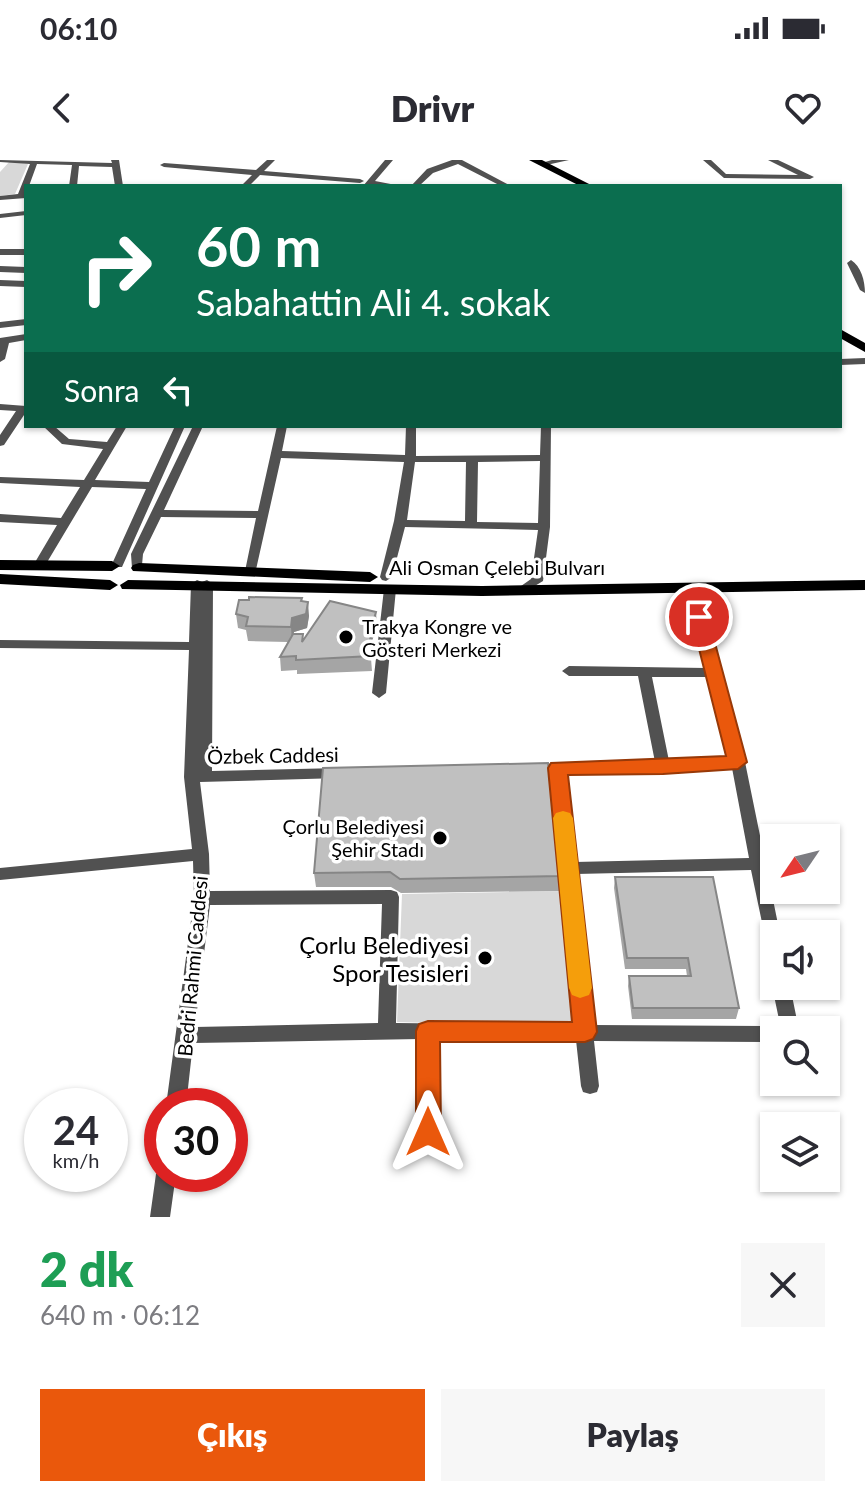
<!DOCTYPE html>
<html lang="tr">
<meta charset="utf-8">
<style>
:root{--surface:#fff;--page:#f7f7f7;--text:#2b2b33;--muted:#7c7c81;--accent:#ea580c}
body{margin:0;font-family:Lato,sans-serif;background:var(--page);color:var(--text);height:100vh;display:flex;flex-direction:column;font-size:30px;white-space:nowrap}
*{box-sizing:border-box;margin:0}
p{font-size:26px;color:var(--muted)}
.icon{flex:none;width:44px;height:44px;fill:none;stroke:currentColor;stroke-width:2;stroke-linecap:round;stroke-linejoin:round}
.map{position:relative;height:1057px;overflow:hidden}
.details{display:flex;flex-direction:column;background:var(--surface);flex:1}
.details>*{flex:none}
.guide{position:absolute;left:24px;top:24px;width:818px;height:244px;border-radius:0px;box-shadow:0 2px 6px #0004;background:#0b6e4f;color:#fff;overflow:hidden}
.needle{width:52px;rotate:235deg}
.tools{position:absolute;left:760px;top:664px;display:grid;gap:16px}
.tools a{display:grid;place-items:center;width:80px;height:80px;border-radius:0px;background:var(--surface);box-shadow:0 2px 6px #0004;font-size:40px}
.speed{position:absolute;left:24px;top:928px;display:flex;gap:16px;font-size:40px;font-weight:700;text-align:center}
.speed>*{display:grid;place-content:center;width:104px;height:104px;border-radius:50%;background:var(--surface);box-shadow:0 2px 6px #0004;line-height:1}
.speed small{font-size:20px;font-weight:400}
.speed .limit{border:12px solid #d22;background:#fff;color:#111}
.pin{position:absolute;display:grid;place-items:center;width:68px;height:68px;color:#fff;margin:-34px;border:4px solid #fff;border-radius:50%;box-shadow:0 2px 8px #0007}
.me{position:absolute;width:88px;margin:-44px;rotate:0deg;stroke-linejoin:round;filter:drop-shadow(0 0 6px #0008)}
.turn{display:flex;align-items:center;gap:28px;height:168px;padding:0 40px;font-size:36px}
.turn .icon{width:104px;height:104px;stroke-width:2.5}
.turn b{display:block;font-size:56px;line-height:68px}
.then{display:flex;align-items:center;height:76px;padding:0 40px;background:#0003;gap:16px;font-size:30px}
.round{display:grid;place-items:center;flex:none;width:84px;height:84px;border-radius:0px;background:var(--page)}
.head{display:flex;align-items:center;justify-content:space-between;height:136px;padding:0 40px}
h1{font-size:48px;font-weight:800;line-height:60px;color:#1e9e55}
.action{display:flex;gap:16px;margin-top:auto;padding:16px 40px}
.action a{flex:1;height:92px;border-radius:0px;background:var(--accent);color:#fff;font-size:32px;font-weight:800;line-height:92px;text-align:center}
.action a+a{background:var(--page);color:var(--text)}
.status{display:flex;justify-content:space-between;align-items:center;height:56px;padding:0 40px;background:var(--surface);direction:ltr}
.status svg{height:22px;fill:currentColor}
header{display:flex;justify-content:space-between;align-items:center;height:104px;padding:0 40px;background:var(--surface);font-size:36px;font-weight:800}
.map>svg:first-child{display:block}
.green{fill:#d8d8d8}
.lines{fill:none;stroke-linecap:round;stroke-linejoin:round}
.minor{fill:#515151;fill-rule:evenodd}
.major{fill:#000;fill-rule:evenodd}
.wall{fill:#a5a5a5}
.shaded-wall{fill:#868686}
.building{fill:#c0c0c0;stroke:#868686;stroke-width:2}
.route{fill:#ea580c;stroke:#983908;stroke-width:2}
.slow{fill:#f59e0b}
.poi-dot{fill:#000;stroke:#fff;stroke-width:3}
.labels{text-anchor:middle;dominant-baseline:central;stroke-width:7;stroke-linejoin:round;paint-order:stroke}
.street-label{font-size:20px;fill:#000;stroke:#fff}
.poi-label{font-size:20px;fill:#000;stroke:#fff;text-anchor:start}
.near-poi-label{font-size:24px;fill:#000;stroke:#fff;text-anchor:end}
</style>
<div class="status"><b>06:10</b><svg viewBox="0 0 49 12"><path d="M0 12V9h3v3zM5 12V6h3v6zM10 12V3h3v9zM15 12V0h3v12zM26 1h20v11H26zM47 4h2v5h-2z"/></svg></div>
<header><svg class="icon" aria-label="back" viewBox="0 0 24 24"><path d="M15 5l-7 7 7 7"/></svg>Drivr<svg class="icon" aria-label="heart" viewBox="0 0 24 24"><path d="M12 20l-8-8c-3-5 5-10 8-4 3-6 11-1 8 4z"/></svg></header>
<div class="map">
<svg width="865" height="1057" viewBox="0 0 865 1057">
<rect width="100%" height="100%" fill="#fff"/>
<path class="green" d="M10,1l18,3 -13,30 -15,2v-24z
M566,731l11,136 -180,-5 5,-128z"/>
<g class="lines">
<path class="minor" d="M0,0l112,3 -1,-3h8l4,26h-8l-3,-19 -33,-1 -2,20h-8l3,-21 -35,-1 -8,22h-3v12l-26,2v-4l18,-2 12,-30 -30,-2z
M267,0h8l-11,11 96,8 4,2 -4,2 -100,-8 -11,11h-8l11,-11 -88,-8 -4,-2 4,-2 92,7z
M385,0h8l-18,21 26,5h-38z
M452,0h10l49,26h-10l-43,-22 -25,9 -14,13h-8l16,-17z
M552,0h17l-27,6 -4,-2z
M703,0h8l15,14 72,1 -30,-15h10l36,17 -4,2 -86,-1z
M131,24h38l4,2h-46z
M26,51v4l-26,3v-4z
M0,89h26v6h-26z
M851,100c10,6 14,21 14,33l-5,-3 -13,-27z
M0,106l26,1v6l-26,-1z
M0,120l26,1v6l-26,-1z
M26,159v6l-26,3v-6z
M26,174v6l-17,3 -4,16 -5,3v-24z
M865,198v6l-25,1v-6z
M0,244l26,2v6l-22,33 -4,1v-11l16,-24 -16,-1z
M43,266h11l15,13 38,3 10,-16h10l-32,54 54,2 26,-56h10l-63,141h-8l-2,-3 34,-75 -54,-2 -46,77 -6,4 -6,-4 23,-39 -57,-3v-8l61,4 19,-31 -80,-4v-6l84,3 19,-31 -41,-5z
M193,266h10l-39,84 94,1 19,-85h10l-5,25 123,4 1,-29h10v30l124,-1 1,-29h10l-1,101 -7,54 -23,14 -6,-4 17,-12 7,-49 -133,-3 -13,50 -6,4 -4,-1 -2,-3 14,-56 10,-59 -123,-4 -26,116h-8l-2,-3 11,-53 -95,-1 -18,37 -1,11 -6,4 -4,-1 -1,-14zM540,301l-2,62 -61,-1 1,-60zM415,302h51l-1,59 -58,-1z
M197,420l5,2 5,-2 6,4 -1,187 128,-3 5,1 3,4 -3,4 -5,1 -140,4 9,72 1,37 181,-1 6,2 2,5 -3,126 179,2 -25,-251 -22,-1 -2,-4 2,-4 5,-1 122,-2 -17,-86h-69l-7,-5 7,-5 137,2 -21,-80 6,-4 5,1 24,85 3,3 -2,2 24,87 35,172h-6v19l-6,-2 -17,-81 -175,4 17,151 181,1 7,3 -9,-43 2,-4v4h16l9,44h-25v12l-180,-1 5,45 -2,6 -7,2 -7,-2 -2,-6 -5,-46 -139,-1 1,93 -3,6 -7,3 -7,-3 -3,-6 1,-93 -226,4 -7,63h-20l28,-208 -1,-37 -193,19v-12l192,-19 -8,-72 5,-127 -189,-2v-8l189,2 2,-58zM652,517h56l21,80 -60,4zM732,608l17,90 -174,4 -10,-88 98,-2zM382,744l-4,119 -183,4 15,-122z
M390,425l6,4 -10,104 -7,5 -7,-5 12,-104z
M162,1006v8h14l-6,43h-20l6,-43z"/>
<path class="major" d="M529,0h13l51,26h-13z
M840,169l25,14v9l-25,-14z
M0,400l112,1 8,5 -8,5 -112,-1z
M139,403l231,9 8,5 -8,5 -237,-11 -2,-3 2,-3z
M0,414l110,6 8,5 -8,5 -110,-6z
M128,420l354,6 383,-6v10l-383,6 -360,-7 -2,-4z"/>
</g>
<path class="wall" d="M302,442l7,14 -2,12 -13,4 -1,2 11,5 73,-12 -7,19 2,25 -75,3v-4l-16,1 -1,-14 8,-15 -40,-1 -2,-11 -8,-2 -2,-14z
M323,608l237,108 -1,15 -158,2 -10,-6h-75l-2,-14z
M615,717l124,131 -3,11h-104l-4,-33 1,-10h58l-1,-7h-61l-11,-81z"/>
<path class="shaded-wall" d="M302,438l1,14 5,-10 1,14 -2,12 -13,4 -2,10 -1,-15 1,-9z
M376,452l1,15 -7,19v-14z"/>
<path class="building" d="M249,437l53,1 -1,3 7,1 -2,12 -14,4 -1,9 -45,-1 2,-9 -12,-3 3,-14h10z
M330,441l46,11 -6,20 1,24 -75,4v-4l-16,1 13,-23h10l-1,8z
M548,603l12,113 -160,3 -10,-7 -76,1 9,-105z
M615,717h98l26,131h-106l-4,-32h62l-3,-18h-61z"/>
<path class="route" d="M699,451l9,6 39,145 -9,7 -75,5 -95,1 29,257 -4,7 -8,3h-145l1,90 -4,8 -9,4 -9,-4 -3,-8v-101l3,-7 9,-3 144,1 -24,-254 3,-5 175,-7 -35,-139z"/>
<path class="slow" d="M563,651l7,2 3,5 19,170 -3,7 -9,3 -8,-3 -3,-7 -16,-170 3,-5z"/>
<g class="poi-dot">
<circle cx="346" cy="477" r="8"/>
<circle cx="440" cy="678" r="8"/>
<circle cx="485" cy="798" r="8"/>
</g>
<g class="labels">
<g class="street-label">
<text x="497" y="407">Ali Osman Çelebi Bulvarı</text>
<text transform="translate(273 595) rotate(-1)">Özbek Caddesi</text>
<text transform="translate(192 806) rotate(-85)">Bedri Rahmi Caddesi</text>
</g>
<g class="poi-label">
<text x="362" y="466">Trakya Kongre ve<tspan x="362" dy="23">Gösteri Merkezi</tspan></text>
<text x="424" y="666" text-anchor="end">Çorlu Belediyesi<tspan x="424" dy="23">Şehir Stadı</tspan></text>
</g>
<g class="near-poi-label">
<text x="469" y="784">Çorlu Belediyesi<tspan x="469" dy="28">Spor Tesisleri</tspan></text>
</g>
</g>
</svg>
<div class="tools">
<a><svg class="needle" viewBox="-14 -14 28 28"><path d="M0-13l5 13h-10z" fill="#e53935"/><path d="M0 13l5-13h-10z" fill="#7c7c81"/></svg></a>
<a><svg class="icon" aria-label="sound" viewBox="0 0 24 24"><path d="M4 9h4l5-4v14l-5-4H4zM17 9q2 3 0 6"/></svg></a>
<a><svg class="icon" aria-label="search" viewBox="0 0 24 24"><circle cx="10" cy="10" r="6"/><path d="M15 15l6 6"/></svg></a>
<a><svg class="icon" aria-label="layers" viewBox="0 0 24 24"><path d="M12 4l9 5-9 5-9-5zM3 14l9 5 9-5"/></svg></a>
</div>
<div class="speed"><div>24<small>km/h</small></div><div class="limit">30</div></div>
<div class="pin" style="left:699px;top:457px;background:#d93025"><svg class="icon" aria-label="arrive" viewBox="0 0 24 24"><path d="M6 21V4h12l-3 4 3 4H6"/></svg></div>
<svg class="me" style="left:428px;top:972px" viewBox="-20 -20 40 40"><path d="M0-17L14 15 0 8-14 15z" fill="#ea580c" stroke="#fff" stroke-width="4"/></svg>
<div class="guide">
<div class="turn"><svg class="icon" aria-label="right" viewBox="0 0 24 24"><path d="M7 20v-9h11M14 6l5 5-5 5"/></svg><div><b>60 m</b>Sabahattin Ali 4. sokak</div></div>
<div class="then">Sonra<svg class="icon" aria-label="left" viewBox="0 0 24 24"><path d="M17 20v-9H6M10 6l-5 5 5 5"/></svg></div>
</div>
</div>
<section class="details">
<div class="head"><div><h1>2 dk</h1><p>640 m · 06:12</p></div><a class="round"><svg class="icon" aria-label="close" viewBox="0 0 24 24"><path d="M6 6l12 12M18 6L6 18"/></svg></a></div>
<div class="action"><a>Çıkış</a><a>Paylaş</a></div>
</section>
